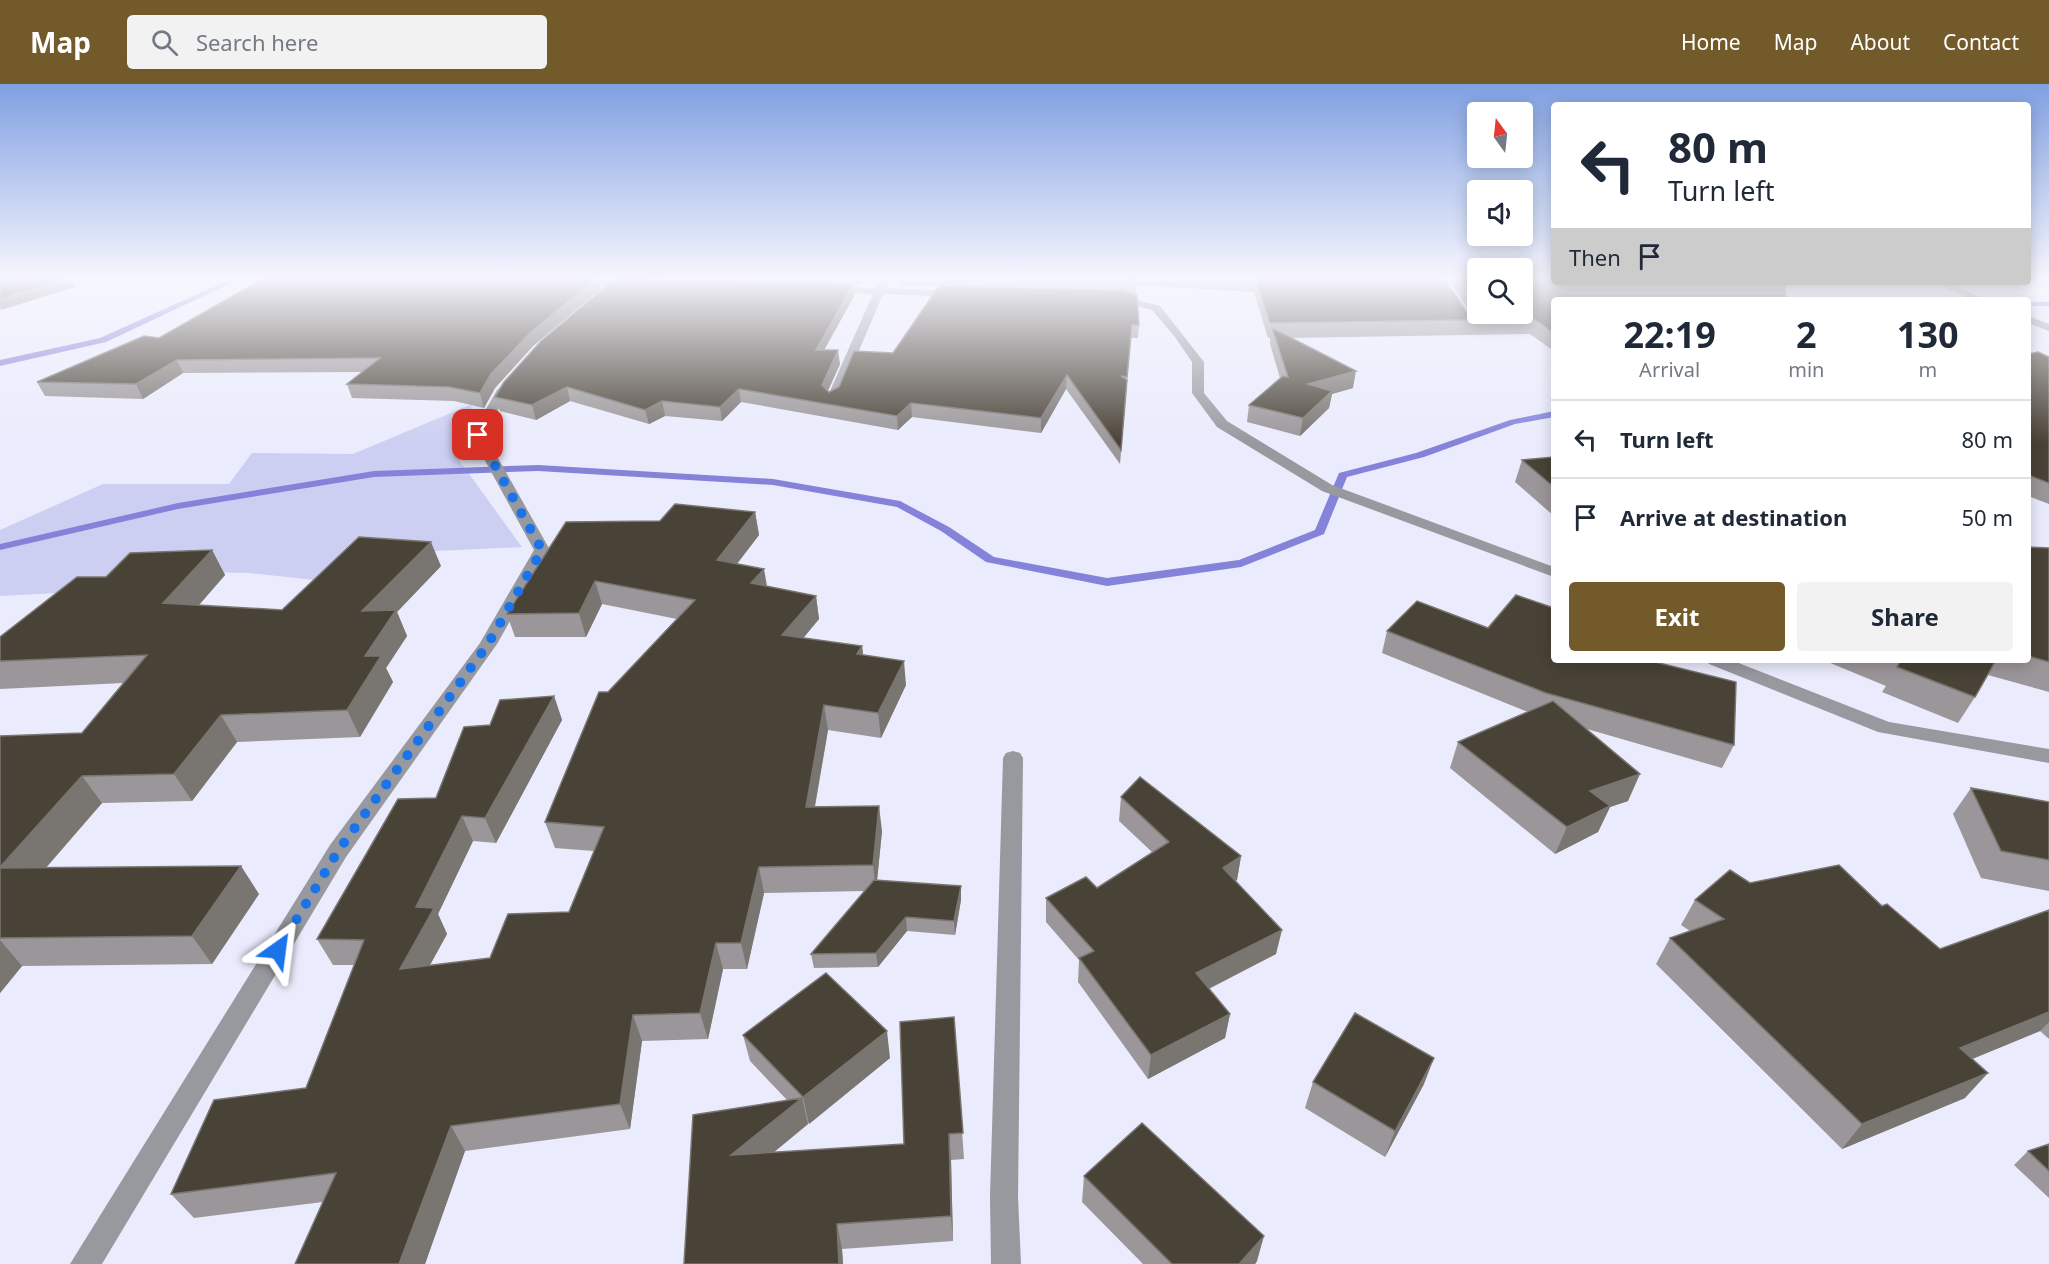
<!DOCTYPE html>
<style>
:root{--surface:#fff;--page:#f2f2f3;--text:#1f2937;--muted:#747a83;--line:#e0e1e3;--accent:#735a2b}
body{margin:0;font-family:"Noto Sans",sans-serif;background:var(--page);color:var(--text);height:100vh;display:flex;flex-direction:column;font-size:22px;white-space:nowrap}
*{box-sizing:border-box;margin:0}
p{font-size:20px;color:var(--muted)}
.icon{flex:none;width:33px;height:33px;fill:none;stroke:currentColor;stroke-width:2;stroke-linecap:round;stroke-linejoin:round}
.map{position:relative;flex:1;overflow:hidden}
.sheet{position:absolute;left:1551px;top:213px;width:480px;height:366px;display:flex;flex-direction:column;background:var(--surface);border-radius:6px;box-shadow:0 3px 15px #0003}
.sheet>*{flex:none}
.top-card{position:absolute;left:1551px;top:18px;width:480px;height:183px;border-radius:6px;box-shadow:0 3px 15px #0003;background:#fff;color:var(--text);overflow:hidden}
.needle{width:39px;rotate:345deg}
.controls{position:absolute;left:1467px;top:18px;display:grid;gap:12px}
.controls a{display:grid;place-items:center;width:66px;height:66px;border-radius:6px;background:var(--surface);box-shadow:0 3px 15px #0003;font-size:30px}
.pin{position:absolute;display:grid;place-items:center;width:51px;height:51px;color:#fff;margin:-26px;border-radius:12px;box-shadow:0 3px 9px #0006}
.me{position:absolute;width:66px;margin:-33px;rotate:31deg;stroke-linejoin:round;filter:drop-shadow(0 0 4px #0008)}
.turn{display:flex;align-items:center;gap:21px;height:126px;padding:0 18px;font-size:27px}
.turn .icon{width:78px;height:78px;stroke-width:2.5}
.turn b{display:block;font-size:42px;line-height:51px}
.then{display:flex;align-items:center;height:57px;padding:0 18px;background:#0003;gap:12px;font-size:22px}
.eta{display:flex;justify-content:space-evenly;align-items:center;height:102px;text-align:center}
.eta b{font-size:36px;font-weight:700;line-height:42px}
.button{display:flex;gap:12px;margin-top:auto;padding:12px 18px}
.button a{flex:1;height:69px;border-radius:6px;background:var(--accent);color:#fff;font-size:24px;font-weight:700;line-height:69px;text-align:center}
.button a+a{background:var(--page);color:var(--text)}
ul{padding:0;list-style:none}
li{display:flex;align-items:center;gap:18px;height:78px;padding:0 18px;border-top:2px solid var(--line)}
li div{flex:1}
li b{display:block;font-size:22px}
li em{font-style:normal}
header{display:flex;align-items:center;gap:36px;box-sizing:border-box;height:84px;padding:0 30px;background:var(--accent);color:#fff}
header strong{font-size:28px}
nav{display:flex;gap:33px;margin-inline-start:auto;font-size:21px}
.search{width:420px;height:54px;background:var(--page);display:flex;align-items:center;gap:15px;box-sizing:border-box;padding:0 21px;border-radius:6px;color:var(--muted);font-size:22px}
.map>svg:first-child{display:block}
.green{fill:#cdcff2}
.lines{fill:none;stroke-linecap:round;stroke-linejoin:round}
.stream{fill:#8483d9;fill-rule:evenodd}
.street{fill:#98989f;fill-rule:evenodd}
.wall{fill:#9a9699}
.shaded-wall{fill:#797571}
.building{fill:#494236;stroke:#797571;stroke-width:1.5}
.route{stroke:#1a73e8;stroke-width:10;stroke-dasharray:0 18}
</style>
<header>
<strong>Map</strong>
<div class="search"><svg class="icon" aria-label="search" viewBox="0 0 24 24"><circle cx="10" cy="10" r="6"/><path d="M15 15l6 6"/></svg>Search here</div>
<nav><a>Home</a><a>Map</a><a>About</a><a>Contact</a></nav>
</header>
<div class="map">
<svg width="2049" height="1180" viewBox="0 0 2049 1180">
<rect width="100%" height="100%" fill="#eaebfc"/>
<path class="green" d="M472,320l-13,56 63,87 -171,8 -27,26 -75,-8 -114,-2 -22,19 -113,6v-66l103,-46h126l23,-31 101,1z"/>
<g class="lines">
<path class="stream" d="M233,194h9l-136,64 -106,24v-6l100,-22z
M2028,218h21v4h-21z
M1554,327v6l-39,7 -91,33 -77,20 -23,57 -83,33 -134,19 -121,-24 -45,-31 -44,-24 -124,-22 -235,-14 -164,6 -196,32 -178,41v-6l178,-41 196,-32 164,-6 235,14 127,22 49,26 45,30 113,21 132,-18 76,-30 24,-57 77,-20 94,-33z"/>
<path class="street" d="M880,194h10l-4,10 72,3 5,3 -5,3 -75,-3 -45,106 -2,3h-8l-2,-3 47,-106 -44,-2 -5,-3 5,-3 47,2z
M573,196l61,2 5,3 -5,3 -57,-3 -4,-1z
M1933,198h14l39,18h-14z
M1114,210l46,12 44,56v31l23,28 105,64 222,82v10l-232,-86 -105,-64 -25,-34v-31l-17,-25 -23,-27 -42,-11 -1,-2z
M2028,232l21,8v7l-21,-8z
M511,294l6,4 -11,13 -21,40 65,115 -53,94 -151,213 -244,407h-32l260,-419 150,-202 54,-93 -63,-115 26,-45z
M1706,576h25l158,62 160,27v14l-171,-31 -169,-68z
M1013,667l7,2 3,5 -5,439 3,67h-30l-1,-67 13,-439 3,-5z"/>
</g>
<path class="wall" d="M264,194h600l-4,7h-7l1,11 -30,54 16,14 -12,27 1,1 64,-39 46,-67 -39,-1v-7h544l27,40h3l-27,-40h31v36h44l32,-14v51l-24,-17 -239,4 62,50 -21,6 -3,14 -29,28 -53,-14 2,-17 31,-27 -10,-34v-6h-2l-14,-46 -118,-7v9l3,31 -1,13h-7l-11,126 -54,-75 -25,44 -129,-16 -14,13 -157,-28 -19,19 -57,-5 -16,8 -79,-23 -34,19 -36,-9 -5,-14 120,-118 -16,-1 2,11 -68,57 -38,42 -11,20 -30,-7 -102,-3 -5,-14 15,-12 -179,1 -40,26 -98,-3 -8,-14 122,-44z
M2028,270l21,3v147l-21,-8z
M1554,373v59l-39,-34 7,-22z
M755,428l4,23 -22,29 30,22 49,10 3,23 -16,19 59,8 1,9 43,30 -25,53 -53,-8 -13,77 67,24 -5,49 84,20 -6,35 -48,-4 -29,36 -64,1 -3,-14 53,-63 -100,2 -17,76h-24l-15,70 -66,2 -12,88 -165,22 -40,113h-130l28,-62 -129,16 -23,-24 135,-106 48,-123h-21l-16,-26 119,-141 54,-73 64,-29 8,24 -66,123 -23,-2 -35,73 9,20 -17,31 60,-7 79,-46 25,-61 -39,-3 -10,-26 63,-130 69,-73 -75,-15 -16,33h-71l-8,-23 153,-93z
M2028,463l21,1v144l-61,-17 -13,22 -17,26 -76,-31 4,-6 -63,-26h205z
M212,466l13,25 -26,30 83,5 159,-44 -44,46 10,24 -21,32 7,14 -33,55 -123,5 -45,59 -90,2 -56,65 213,26 -47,70 -190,2 -22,27v-257l82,-3 41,-50 -123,6v-52l106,-60z
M1387,547l347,114 -12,23 -135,-39 41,72 -18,6 -12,25 -43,22 -105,-86 8,-26 70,-30 -146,-59z
M1971,704l78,14v89l-68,-13 -28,-64z
M1121,713l120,59 -4,24 -1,1 40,73 -67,35 21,25 -5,24 -77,41 -70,-97 1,-22 -33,-38v-24l51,-10 55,-36 -33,-31z
M1750,799l132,23 58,43 109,-39v129l-9,-8 -68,28 -7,39 -123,51 -186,-185 14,-26 20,-7 -9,-6 14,-25z
M954,933l10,142 -13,1 2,81 -111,8 1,15h-159l103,-164 -37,-39 -7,-26 147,23 -81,66 -1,-2v2l-34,28 130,-8z
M1313,998l111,2 -39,73 -80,-49z
M2049,1060v54l-35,-33 14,-14z
M1084,1092l173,85 -2,3h-112l-61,-62z"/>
<path class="shaded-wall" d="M70,194l5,9 -74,23 -1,-3v-8z
M597,194h2l2,11 -68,57 -38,42 -11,20 -4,-15 11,-19 39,-41z
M859,194h5l-4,7z
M853,200l1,12 -37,67 -1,-13z
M838,266l2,14 -16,35 -2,-14z
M177,276l6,13 -40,26 -7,-15z
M1356,287l-3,17 -21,6 -3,14 -29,28 8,-52z
M1067,291l-1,14 -25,44v-15z
M567,303l3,14 -34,19 -4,-15z
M739,305l2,13 -19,19 -2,-14z
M662,317l3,15 -16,8 -4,-14z
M911,319l1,14 -14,13 -1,-14z
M755,428l4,23 -37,48 -5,-23z
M431,458l10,24 -44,46 10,24 -21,32 7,14 -33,55 -13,-27 18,-54 -3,-45z
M212,466l13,25 -47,54 -15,-26z
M764,485l4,23 -17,-9z
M595,497l7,23 -16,33 -7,-24z
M816,512l3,23 -33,40 -4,-24z
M862,562l3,24 -8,-16z
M904,577l2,24 -25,53 -3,-25z
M554,612l8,24 -66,123 -11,-25z
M824,621l4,25 -18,103 -4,-26z
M221,631l16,27 -45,59 -18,-27z
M1640,690l-12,27 -18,6 -12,25 -43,22 12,-27 23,-36z
M82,692l20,27 -81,93 -21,-26v-3z
M879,722l3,25 -6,60 -3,-26z
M462,732l11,25 -35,73 9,20 -33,60 -14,-25 16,-62z
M1241,772l-4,24 -18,12 4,-24z
M241,782l18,28 -47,70 -20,-28z
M759,783l5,26 -17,76 -6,-26z
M961,802v14l-6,35 -1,-14z
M906,833l1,14 -29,36 -2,-14z
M1282,846l-6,24 -84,43 4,-24z
M0,856l22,26 -22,27z
M716,859l7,26 -15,70 -8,-26z
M2049,928v10l-9,9 -102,42 22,-25z
M1230,930l-5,24 -77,41 3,-24z
M633,931l9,26 -12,88 -10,-25z
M887,947l3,27 -81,66 -6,-27z
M1434,974l-10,26 -39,73 10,-26z
M1988,989l-23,25 -123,51 20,-25z
M802,1014l6,26 -69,57 -8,-26z
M451,1042l14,25 -40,113h-26z
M949,1050l2,26 2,81 -2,-25z
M837,1140l5,25 1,15h-4z
M1264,1152l-7,25 -2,3h-16z"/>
<path class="building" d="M0,194h70l-70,21z
M264,194h333l-67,55 -39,41 -11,19 -31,-6 -102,-3 33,-26 -203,2 -41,24 -99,-2 107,-46 15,2z
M616,194l237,6 -37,66h22l-16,35 7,7 10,-5 15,-36 39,2 46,-67 183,4 15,5 2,30h-7l-5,52 -6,-1 6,4 -6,70 -54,-75 -26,43 -130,-15 -14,13 -158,-27 -19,18 -58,-6 -17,9 -78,-23 -35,18 -37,-8 9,-15 37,-41z
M1085,194h51l1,4 -9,-3z
M1242,194h202l27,40h11l2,-4h38v-36h32v4h231l1,18h-232v33l-20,-14 -264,4 -15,-45z
M1460,194h18v25z
M1272,244l84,43 -48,13 24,7 -29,27 -54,-13 34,-29 5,1z
M2038,268l11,5v126l-21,-8v-121z
M1554,373v30l-32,-27z
M675,420l80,8 -38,48 47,9 -13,14 65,13 -34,39 80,11 -5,8 47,7 -26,52 -54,-8 -18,102 73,-1 -6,59 -114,2 -18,76h-25l-16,70 -67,2 -13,89 -169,22 -52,138h-104l41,-91 -165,21 43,-94 92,-12 58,-148 -47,-1 81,-140 38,-1 28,-71 26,-2 10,-25 54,-4 -69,122 -23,-2 -46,91 18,1 -34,61 90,-11 18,-44 61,-2 35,-85 -59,-5 54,-130h9l87,-92 -100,-19 -16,32 -72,1 59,-92 94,-1z
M359,453l72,5 -69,69 34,-1 -31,46h16l-34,54 -126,5 -47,59 -92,2 -82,91v-131l82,-3 65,-78 -147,6v-24l77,-60h29l24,-24 82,-3 -49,53 119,7z
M2028,463l21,1v114l-21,-6z
M1516,511l38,13v52h93l89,22 -2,63 -188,-52 -159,-62 30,-30 71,27z
M1900,576h96l-21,37 -78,-30 4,-7z
M1553,617l87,73 -50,17 20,15 -43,21 -109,-85z
M1140,693l101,79 -18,12 59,62 -86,43 34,41 -79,41 -72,-97 15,-7 -48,-53 40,-21 11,11 72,-46 -48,-45z
M1971,704l78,14v58l-48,-9z
M1839,781l43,41 5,-2 53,45 109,-39v102l-89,36 28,25 -126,51 -192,-186 54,-19 -29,-19 35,-30 20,13z
M241,782l-49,70 -192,2v-70z
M874,796l87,6 -7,35 -48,-4 -30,36 -65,1z
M826,889l61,58 -84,66 -60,-62z
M1355,929l79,45 -39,73 -82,-49z
M954,933l9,116 -14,1 2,82 -114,8 2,40h-155l9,-149 109,-17 -71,57 173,-11 -4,-122z
M1142,1039l122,113 -25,28h-67l-88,-88z
M2049,1060v27l-21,-20z"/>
<linearGradient id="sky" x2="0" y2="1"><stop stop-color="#80a0e2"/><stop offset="0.54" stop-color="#f6f6fe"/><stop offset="1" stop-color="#f6f6fe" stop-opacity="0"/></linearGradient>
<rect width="2049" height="359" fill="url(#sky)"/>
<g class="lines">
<path class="route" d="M278,866l60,-99 150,-207 54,-94 -64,-115"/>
</g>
</svg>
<div class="controls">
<a><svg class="needle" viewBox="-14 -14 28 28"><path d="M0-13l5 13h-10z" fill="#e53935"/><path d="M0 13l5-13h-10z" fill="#747a83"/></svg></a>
<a><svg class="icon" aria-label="sound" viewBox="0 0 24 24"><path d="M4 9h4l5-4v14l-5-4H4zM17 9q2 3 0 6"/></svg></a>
<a><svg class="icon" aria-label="search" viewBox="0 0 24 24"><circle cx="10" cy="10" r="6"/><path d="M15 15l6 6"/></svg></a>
</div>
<div class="pin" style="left:478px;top:351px;background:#d93025"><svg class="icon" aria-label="arrive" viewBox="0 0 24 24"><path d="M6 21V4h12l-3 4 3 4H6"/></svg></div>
<svg class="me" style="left:278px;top:866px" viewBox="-20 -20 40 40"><path d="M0-17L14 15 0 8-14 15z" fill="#1a73e8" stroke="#fff" stroke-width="4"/></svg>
<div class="top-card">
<div class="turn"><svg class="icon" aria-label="left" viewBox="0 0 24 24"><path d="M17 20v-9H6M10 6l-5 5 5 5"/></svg><div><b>80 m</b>Turn left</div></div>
<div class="then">Then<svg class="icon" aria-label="arrive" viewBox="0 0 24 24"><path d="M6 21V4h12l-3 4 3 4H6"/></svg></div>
</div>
<section class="sheet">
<div class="eta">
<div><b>22:19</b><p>Arrival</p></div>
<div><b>2</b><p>min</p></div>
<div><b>130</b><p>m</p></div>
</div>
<ul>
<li><svg class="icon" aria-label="left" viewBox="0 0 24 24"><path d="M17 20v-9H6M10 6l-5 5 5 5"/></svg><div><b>Turn left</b></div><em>80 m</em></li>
<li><svg class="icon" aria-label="arrive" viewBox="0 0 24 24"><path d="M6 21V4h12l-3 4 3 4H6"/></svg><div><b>Arrive at destination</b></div><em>50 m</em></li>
</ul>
<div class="button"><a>Exit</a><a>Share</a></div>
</section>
</div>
